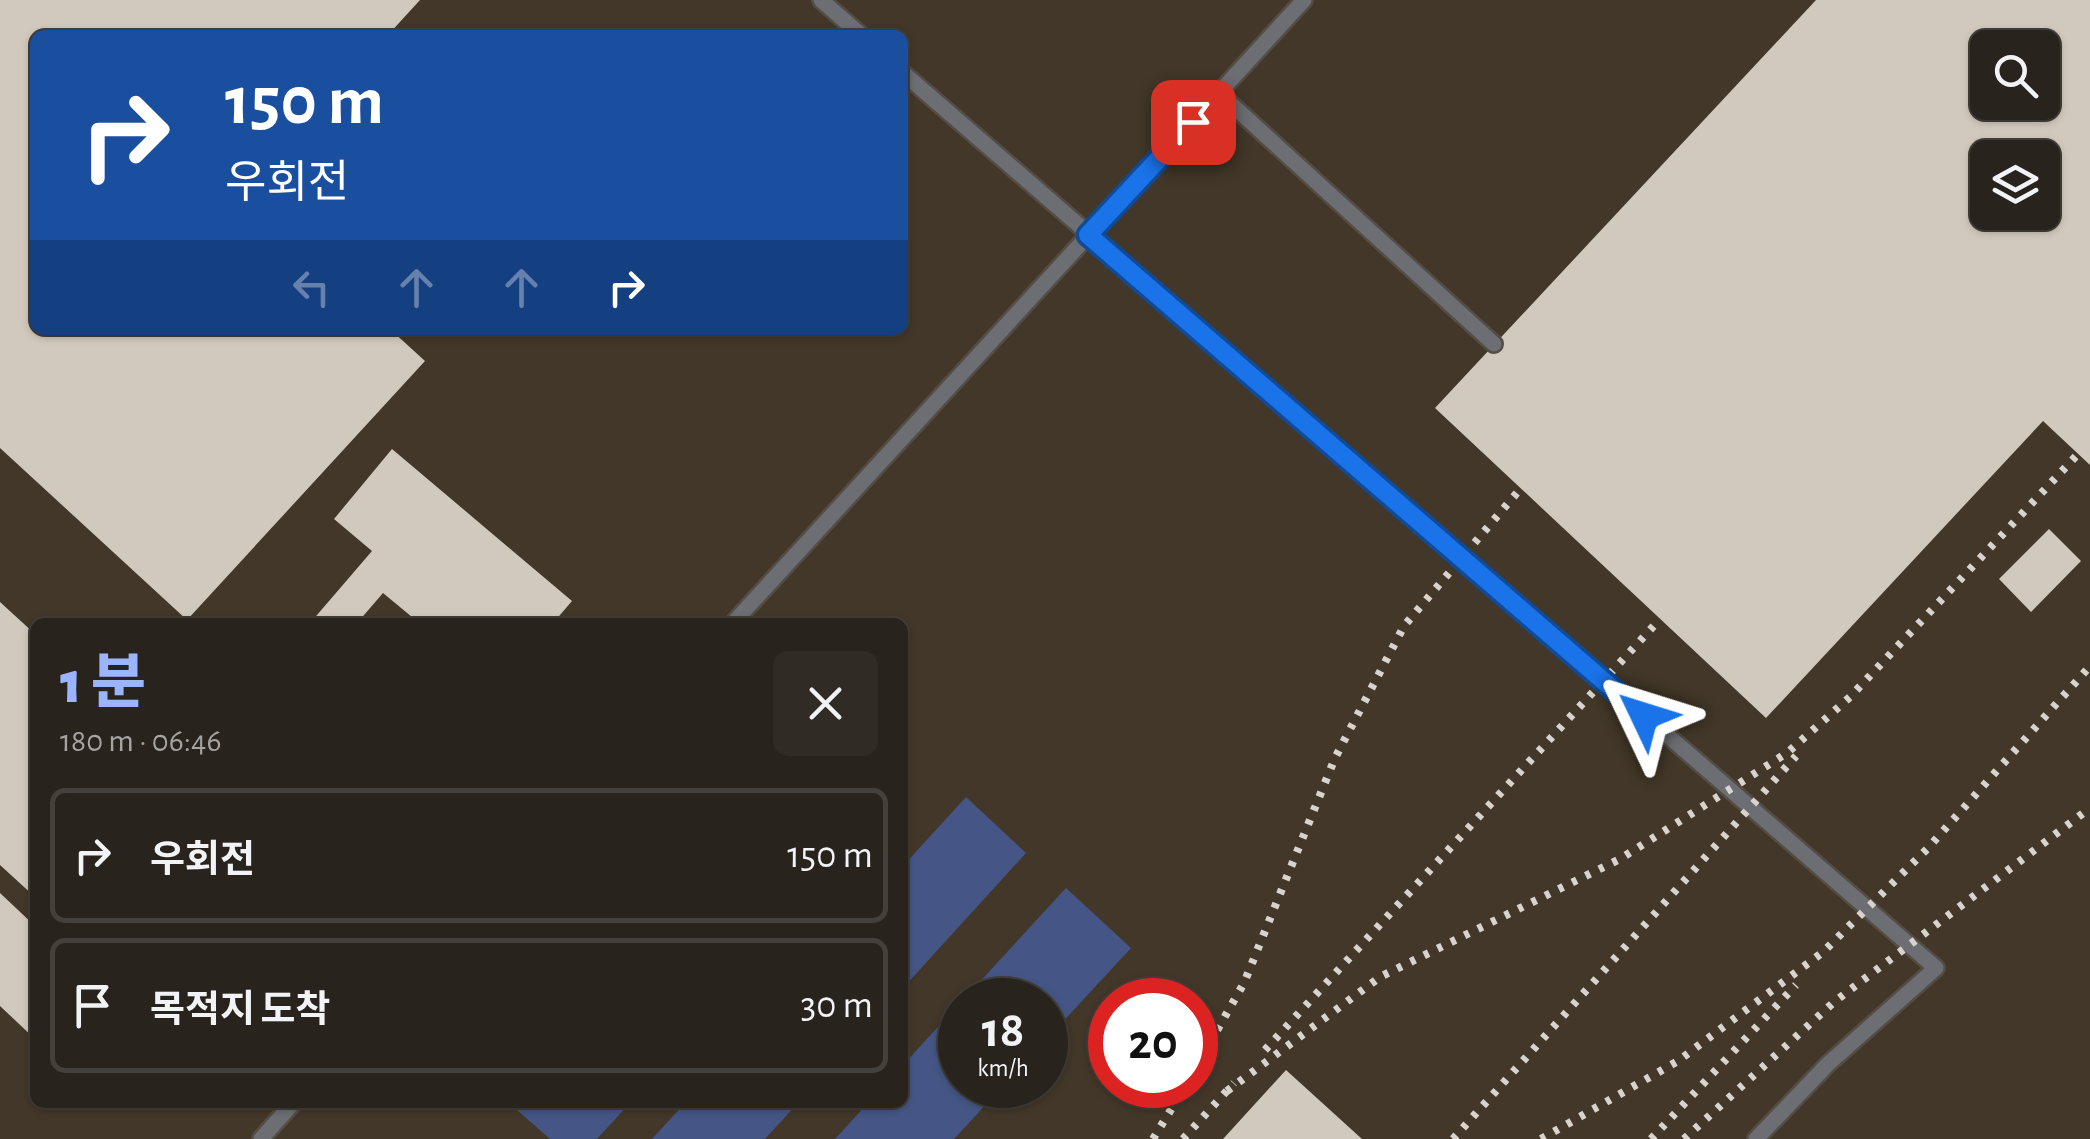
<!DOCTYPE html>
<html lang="ko">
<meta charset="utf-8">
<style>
:root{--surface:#28231c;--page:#302b25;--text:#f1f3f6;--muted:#a5a4a3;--line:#44403b;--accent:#9ab5fd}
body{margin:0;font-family:"Alegreya Sans","Noto Sans KR",sans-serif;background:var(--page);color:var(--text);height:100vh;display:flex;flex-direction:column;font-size:38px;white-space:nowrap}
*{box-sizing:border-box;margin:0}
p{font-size:32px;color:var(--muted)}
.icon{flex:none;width:55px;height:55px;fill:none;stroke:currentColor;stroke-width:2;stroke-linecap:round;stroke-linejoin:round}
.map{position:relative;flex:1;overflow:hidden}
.panel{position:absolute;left:30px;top:618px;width:878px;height:490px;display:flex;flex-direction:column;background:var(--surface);border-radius:15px;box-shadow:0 2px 8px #0004,0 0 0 2px var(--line)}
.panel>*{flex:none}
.top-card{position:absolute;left:30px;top:30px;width:878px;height:305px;border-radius:15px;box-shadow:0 2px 8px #0004,0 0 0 2px var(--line);background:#1a4fa0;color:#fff;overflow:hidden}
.fabs{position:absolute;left:1970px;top:30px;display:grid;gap:20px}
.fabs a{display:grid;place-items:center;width:90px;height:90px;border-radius:15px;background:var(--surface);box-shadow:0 2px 8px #0004,0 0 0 2px var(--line);font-size:50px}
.speed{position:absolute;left:938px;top:978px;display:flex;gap:20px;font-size:50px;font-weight:700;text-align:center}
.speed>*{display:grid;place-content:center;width:130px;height:130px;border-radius:50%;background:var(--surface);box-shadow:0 2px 8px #0004,0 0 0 2px var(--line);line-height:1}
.speed small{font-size:25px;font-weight:400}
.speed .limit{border:15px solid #d22;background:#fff;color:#111}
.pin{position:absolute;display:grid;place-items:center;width:85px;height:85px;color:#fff;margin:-42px;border-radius:20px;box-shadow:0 5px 15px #0006}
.me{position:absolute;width:110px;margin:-55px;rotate:311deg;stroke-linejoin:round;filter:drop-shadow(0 0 8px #0008)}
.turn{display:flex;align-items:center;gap:35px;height:210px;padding:0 30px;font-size:45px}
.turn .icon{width:130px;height:130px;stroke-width:2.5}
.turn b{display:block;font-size:70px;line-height:85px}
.lanes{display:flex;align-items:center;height:95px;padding:0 30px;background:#0003;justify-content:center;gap:50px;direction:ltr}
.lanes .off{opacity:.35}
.round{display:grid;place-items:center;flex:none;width:105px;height:105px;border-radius:15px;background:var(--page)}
.head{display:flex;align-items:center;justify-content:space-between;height:170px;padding:0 30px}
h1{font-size:60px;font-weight:800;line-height:75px;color:var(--accent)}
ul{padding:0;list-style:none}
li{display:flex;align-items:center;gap:30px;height:135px;margin:0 20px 15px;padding:0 10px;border:5px solid var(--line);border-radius:15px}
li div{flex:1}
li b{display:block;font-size:38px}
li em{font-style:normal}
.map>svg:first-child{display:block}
.built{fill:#423728;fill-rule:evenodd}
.water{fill:#455686}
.building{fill:#d1c9bd;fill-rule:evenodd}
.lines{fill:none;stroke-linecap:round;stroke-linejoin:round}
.service-casing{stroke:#544d45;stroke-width:20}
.service{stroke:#6c6e73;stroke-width:15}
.rail{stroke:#d9d3cd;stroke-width:8;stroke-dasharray:5 10;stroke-linecap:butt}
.route-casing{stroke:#114b97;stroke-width:25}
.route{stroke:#1a73e8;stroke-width:18}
</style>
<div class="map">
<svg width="2090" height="1139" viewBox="0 0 2090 1139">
<rect width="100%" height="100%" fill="#362f26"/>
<path class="built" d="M0,0h2090v1139h-2090zM35,35h867v295h-867zM1988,48h54v54h-54zM1988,158h54v54h-54zM35,622h867v480h-867zM960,1000h85v85h-85zM1110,1000h85v85h-85z"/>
<path class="water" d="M966,797l60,56 -123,135v-122z
M1066,888l65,60 -86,93v-41h-82z
M960,1003v82h44l-50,54h-119l33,-36 34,-1 1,-37z
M509,1103v-1l121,1 -33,36h-47z
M685,1103v-1l113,1 -33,36h-113z"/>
<path class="building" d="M0,0h420l-32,35h-353v295h356l34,31 -238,259 -187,-172z
M1816,0h274v465l-47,-44 -277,297 -331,-310zM1988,48h54v54h-54zM1988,158h54v54h-54z
M392,449l180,152 -18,21h-136l-35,-29 -25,29h-47l61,-71 -38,-32z
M2049,529l32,32 -50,51 -32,-33z
M0,602l35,32v263l-35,-32z
M0,893l35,33v113l-35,-33z
M1286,1070l76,69h-139z"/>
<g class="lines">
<defs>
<path id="service" d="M821,0l40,35
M902,72l1034,896 -108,96 -72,75
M1219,93l275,251
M734,622l570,-622
M261,1139l33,-37"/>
</defs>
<use href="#service" class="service-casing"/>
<use href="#service" class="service"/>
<path class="rail" d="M1265,1050l395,-431
M1195,1069l49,-86 91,-225 69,-132 117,-138
M1227,1091l153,-114 240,-118 167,-106 63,-56 228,-243
M1153,1139l33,-54
M1183,1139l51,-56
M1453,1139l343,-383
M1541,1139l137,-78 145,-109 105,-104 162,-182
M1651,1139l145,-154
M1684,1139l150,-137 256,-194"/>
</g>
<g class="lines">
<defs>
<path id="route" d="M1193,122l-105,113 556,481"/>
</defs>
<use href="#route" class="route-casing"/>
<use href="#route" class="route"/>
</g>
</svg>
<div class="fabs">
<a><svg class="icon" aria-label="search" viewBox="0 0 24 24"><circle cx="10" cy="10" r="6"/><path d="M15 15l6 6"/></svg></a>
<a><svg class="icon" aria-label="layers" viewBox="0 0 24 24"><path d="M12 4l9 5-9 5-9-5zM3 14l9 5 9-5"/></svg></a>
</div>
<div class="speed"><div>18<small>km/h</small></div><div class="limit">20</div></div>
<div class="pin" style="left:1193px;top:122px;background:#d93025"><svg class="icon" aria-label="arrive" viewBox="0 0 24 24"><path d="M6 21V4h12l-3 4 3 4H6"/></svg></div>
<svg class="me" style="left:1644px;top:716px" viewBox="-20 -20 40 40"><path d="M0-17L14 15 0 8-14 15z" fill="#1a73e8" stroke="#fff" stroke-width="4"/></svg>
<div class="top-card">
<div class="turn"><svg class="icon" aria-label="right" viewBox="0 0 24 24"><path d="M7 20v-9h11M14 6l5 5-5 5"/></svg><div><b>150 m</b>우회전</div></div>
<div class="lanes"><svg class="icon off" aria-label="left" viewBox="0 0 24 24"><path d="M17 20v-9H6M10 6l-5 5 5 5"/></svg><svg class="icon off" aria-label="ahead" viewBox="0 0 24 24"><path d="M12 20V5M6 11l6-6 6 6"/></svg><svg class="icon off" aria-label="ahead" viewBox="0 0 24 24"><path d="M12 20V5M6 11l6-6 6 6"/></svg><svg class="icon" aria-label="right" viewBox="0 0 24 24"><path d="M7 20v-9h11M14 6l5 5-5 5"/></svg></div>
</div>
<section class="panel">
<div class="head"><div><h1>1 분</h1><p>180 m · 06:46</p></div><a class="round"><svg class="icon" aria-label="close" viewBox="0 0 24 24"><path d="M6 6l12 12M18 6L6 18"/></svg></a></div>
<ul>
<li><svg class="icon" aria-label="right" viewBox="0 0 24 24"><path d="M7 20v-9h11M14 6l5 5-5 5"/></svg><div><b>우회전</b></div><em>150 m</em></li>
<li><svg class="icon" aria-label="arrive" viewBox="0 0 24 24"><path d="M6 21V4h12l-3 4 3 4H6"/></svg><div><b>목적지 도착</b></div><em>30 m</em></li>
</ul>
</section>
</div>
